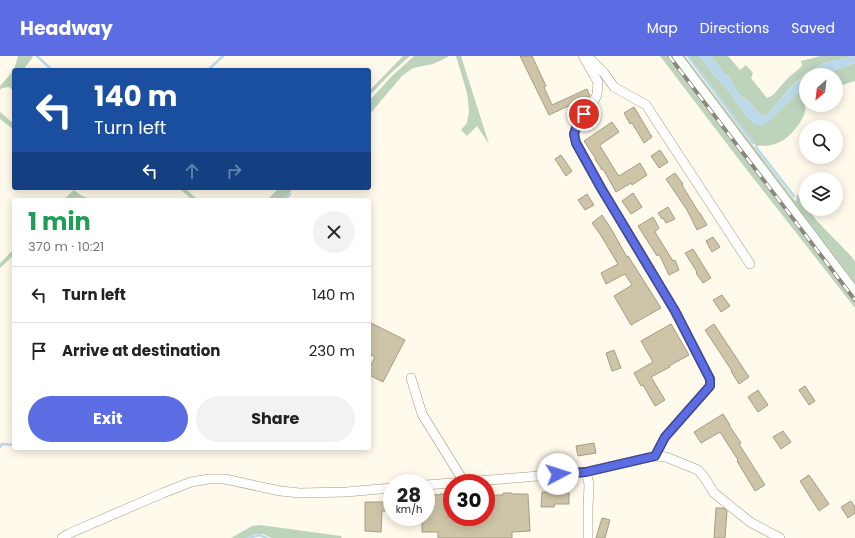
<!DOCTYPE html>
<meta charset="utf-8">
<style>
:root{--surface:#fff;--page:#f2f2f2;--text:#222;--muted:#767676;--line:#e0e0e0;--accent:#5c6de4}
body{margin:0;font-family:Poppins,sans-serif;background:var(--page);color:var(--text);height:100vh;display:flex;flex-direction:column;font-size:15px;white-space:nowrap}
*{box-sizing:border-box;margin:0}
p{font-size:13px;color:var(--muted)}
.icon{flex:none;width:22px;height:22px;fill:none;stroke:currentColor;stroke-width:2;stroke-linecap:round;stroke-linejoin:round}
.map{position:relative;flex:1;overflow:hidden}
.details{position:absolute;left:12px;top:142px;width:359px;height:252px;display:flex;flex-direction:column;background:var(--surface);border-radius:4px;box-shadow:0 2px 10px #0003}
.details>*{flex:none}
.banner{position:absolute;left:12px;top:12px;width:359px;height:122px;border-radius:4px;box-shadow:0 2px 10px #0003;background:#1a4fa0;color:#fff;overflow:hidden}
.needle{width:26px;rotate:208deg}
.buttons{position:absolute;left:799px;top:12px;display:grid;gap:8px}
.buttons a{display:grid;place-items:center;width:44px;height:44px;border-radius:50%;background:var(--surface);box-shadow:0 2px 10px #0003;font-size:20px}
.speed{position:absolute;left:383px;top:418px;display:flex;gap:8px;font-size:20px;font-weight:700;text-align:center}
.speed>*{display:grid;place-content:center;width:52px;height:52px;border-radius:50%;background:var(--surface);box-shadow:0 2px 10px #0003;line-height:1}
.speed small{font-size:10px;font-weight:400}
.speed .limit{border:6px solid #d22;background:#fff;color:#111}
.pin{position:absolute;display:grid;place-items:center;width:34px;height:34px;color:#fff;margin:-17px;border:2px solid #fff;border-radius:50%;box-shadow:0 1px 4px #0007}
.me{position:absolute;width:44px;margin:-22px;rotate:85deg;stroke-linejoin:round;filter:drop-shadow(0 0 3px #0008)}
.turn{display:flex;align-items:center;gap:14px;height:84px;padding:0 16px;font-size:18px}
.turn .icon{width:52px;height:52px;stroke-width:2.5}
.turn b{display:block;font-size:28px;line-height:34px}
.lanes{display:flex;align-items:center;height:38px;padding:0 16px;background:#0003;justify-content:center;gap:20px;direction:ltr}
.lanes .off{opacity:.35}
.round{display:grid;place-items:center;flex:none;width:42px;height:42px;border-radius:21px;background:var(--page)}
.summary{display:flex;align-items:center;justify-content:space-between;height:68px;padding:0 16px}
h1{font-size:24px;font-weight:700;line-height:30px;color:#1e9e55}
.action{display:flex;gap:8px;margin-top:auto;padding:8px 16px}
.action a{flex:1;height:46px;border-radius:24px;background:var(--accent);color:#fff;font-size:16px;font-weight:700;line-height:46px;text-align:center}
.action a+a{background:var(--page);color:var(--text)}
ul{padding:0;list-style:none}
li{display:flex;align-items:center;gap:12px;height:56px;padding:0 16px;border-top:1px solid var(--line)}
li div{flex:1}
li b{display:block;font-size:15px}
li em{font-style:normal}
header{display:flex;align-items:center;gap:24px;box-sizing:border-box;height:56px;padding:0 20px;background:var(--accent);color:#fff}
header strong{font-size:19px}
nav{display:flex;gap:22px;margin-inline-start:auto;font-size:14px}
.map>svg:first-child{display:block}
.green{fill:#bdd3bb}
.water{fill:#bbd9eb}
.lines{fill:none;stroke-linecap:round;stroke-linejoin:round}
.stream{stroke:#bbd9eb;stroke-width:2.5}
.building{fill:#cec4a8;stroke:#a49c86}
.street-casing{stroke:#a39b85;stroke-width:10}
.street{stroke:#fff;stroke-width:9}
.rail-casing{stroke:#8b877b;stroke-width:4}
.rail{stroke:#fff;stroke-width:2.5;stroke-dasharray:8;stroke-linecap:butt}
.route-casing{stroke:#3c4794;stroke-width:10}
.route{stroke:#5c6de4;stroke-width:7}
</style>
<header>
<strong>Headway</strong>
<nav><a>Map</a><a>Directions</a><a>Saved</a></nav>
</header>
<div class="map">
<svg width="855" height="482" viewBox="0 0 855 482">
<rect width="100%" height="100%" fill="#fffaeb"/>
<path class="green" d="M18,0h14l1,1 -10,13h-9z
M403,0h7l-19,17 -22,23v-5z
M414,0h35l-5,3 -11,5 -20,4 -11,8 -33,39v-14l23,-25z
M456,0h5l28,88 -12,-18 -10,10 -6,-6 6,-7 2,-12 -2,-18z
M660,0h6l189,247v5l-112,-143z
M680,0h5l111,146 1,-8 9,12v3h2l9,12 35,36 3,5v24z
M689,0h10l16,20 12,13 21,29 6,5 16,-3 36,-36v21l-1,1c3,11 -16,33 -27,37 -6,3 -15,3 -22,3z
M711,0h17l12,14 6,-5 7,8 -2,5 16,20 6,-3 15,-17 14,-12 -1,-5 20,-5h32c-9,3 -19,4 -28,7 -26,11 -38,29 -56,50l-4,3c-9,-3 -11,-9 -17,-15 -3,-3 -2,-1 -5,-3 -6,-5 -11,-15 -14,-22l-5,-2 -6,-9z
M855,7v18l-19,6v-12h-15z
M14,14v11l-2,2 2,1v7l-5,-4 -7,1 -2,2v-4z
M0,56l14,12v6l-14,-11z
M179,132h6l13,12h-6z
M279,132h13l-1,3 -8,9h-16z
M74,134l8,6 12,4h-31z
M14,193v6l-14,13v-5z
M260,469l81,11 1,2h-70l-9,-4h-8l-9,4h-15l21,-12z"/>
<path class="water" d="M699,0h12l7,9 6,9 5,2c3,7 8,17 14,22 3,2 2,0 5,3 6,6 8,12 17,15l4,-3c20,-23 33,-43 65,-53 4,-1 8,-1 12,-2 3,0 6,-2 9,-2v7l-34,12h-15v9l-36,36 -5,4 -6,1 -5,-2 -6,-5 -21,-29 -12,-13z"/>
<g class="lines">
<path class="stream" d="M37,0l15,14
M688,0l65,87
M208,14l15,-14
M756,91l38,49
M285,144l5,-6
M0,391l2,-3 12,1
M248,482l11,-3 8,3"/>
</g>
<path class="building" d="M520,0h12l14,30 -2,1 8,18 35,-16 3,7 -41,19z
M634,51l18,30 -8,6 -12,-20 -2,1 -6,-11z
M612,66l7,10 -19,13v1l18,29 1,1 21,-13 7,12 -15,10 -1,-2 -15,9 -13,-23 -1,1 -7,-11h1l-12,-18z
M660,94l8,12 -9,6 -8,-12z
M561,99l11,16 -6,5 -11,-17z
M675,117l8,11 -1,1 17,28h1l7,12 -10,5 -10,-20 -21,-31z
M633,137l9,14 -11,7 -9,-13z
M587,138l7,11 -9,5 -7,-10z
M668,151l7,12 -9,4 -3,-5 -1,1 -4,-6z
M602,159l8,12 17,30 1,-1 33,52 -30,17 -17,-29 18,-11 -7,-11 -19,10 -5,-11 17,-9 -18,-30 -8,-11z
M653,161l6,11 -4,4 18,29 2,-1 4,10 -10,5 -10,-21 -2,2 -19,-30z
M713,181l7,10 -8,5 -6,-11z
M693,193l18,29 -8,5 -7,-10 1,-1 -12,-19z
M722,239l8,11 -9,6 -8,-12z
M369,266l36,18 -22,42 -14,-7v-6l6,-12 -6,-3z
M671,268l18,31 -20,11 1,1 -19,10 14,23 -10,6 -12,-21 -2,1 -7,-13 19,-11 -12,-21z
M714,268l35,53 -10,7 -8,-13h1l-27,-41z
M614,294l7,18 -9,3 -6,-18z
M805,330l10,15 -6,4 -10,-15z
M758,334l10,15 -10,7 -10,-15z
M723,358l7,11h-1l12,18 -2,1 26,41 -10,6 -18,-30 1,-1 -18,-28 -19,11 -7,-11z
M783,375l8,11 -10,7 -8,-12z
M594,387l2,10 -18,3 -2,-10z
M565,401l1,9 -20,2v-9z
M809,419l20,29 -10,7 -19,-30z
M542,436l27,1v11h-14l-1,3h-13z
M503,437h9v1h16l2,37 -18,1v6h-74v-6h-16v-15h4v-23l14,1v-1h9l-1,23h38v-22h17z
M851,445l4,6v6l-7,5 -7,-11z
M365,446h27v9h-10l-1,21 -16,-1z
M716,452h8l3,3 -2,27h-11z
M602,462l8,2 -5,18h-9z"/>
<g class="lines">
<defs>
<path id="street" d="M583,0l15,26 -1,13 -6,11 -13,17 -4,11 2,9 25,45 74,123 35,68v7l-45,51 -10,19
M587,0l17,17 10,14 32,18 104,159
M677,0l178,236
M411,322l11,36 42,68
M586,416l3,12 -1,24v30
M426,429l76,-6 84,-7 69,-16 11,1 32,13 6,7 10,16 36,29 30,16
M62,482l6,-4 95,-41 28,-11 18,-3h16l55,12 20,2 46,-1 46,-4"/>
</defs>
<use href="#street" class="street-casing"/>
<use href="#street" class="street"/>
<defs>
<path id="rail" d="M669,0l186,244"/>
</defs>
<use href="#rail" class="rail-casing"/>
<use href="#rail" class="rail"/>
</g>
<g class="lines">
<defs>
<path id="route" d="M558,418l28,-2 69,-16 10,-19 45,-51v-7l-35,-68 -74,-123 -25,-45 -2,-9 4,-12 6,-8"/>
</defs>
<use href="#route" class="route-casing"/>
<use href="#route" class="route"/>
</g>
</svg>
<div class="buttons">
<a><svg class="needle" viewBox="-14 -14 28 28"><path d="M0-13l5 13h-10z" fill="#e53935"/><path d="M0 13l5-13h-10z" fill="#767676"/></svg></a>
<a><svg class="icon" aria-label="search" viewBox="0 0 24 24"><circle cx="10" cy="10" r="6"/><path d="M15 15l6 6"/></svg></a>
<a><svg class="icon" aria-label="layers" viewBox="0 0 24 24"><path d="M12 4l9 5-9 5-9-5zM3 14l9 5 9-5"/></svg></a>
</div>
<div class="speed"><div>28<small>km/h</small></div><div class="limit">30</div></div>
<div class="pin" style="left:584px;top:58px;background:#d93025"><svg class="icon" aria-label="arrive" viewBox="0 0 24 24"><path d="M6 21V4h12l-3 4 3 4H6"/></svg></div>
<svg class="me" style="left:558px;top:418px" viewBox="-20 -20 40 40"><circle r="19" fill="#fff"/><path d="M0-13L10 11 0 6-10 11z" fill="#5c6de4"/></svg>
<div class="banner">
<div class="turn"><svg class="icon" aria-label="left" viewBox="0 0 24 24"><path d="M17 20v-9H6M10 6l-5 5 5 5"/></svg><div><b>140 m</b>Turn left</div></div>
<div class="lanes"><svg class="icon" aria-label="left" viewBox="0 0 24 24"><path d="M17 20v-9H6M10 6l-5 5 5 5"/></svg><svg class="icon off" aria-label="ahead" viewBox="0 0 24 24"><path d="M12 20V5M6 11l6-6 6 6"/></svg><svg class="icon off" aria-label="right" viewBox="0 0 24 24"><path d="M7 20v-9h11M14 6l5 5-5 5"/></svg></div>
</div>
<section class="details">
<div class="summary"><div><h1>1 min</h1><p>370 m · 10:21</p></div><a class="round"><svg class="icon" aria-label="close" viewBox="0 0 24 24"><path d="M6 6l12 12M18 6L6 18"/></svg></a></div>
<ul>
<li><svg class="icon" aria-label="left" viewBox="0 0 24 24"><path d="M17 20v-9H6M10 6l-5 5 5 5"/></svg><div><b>Turn left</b></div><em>140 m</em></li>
<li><svg class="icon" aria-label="arrive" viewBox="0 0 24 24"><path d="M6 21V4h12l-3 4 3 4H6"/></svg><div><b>Arrive at destination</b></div><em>230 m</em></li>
</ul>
<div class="action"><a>Exit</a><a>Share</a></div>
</section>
</div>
